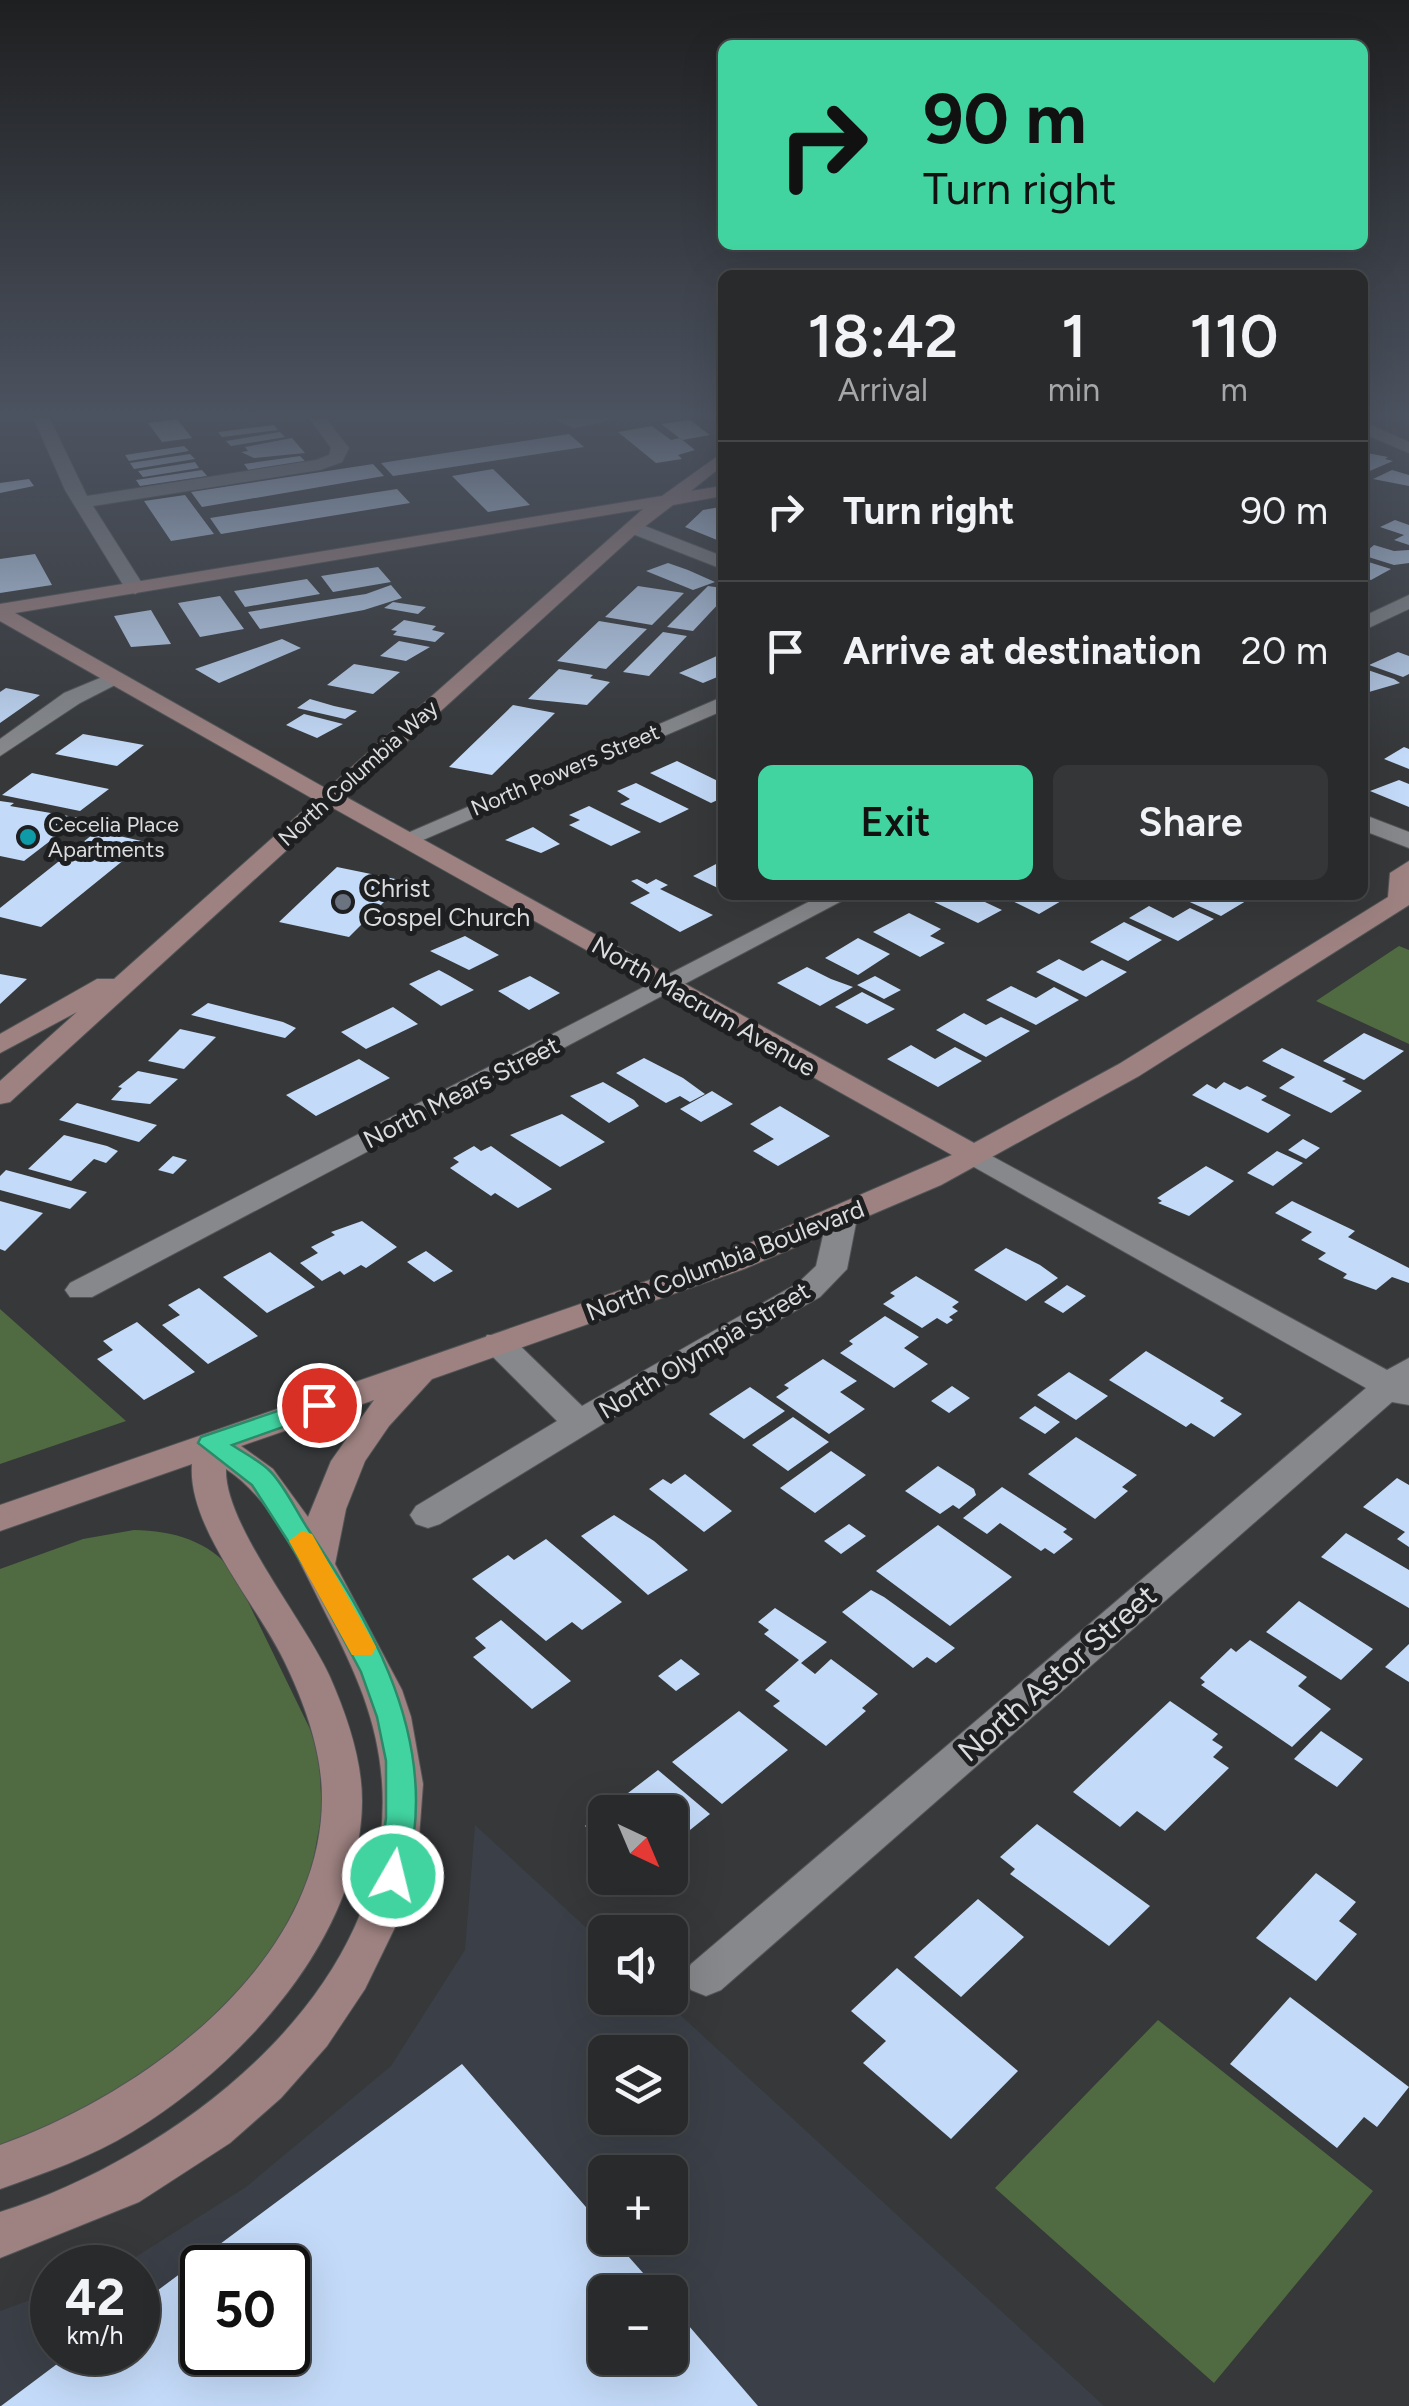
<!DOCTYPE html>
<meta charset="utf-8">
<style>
:root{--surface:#282a2c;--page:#343638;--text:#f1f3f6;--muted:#a5a7a9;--line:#444648;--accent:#41d4a1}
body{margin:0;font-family:Figtree,sans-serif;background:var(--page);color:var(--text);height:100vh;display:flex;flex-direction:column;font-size:38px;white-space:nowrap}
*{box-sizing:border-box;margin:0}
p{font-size:32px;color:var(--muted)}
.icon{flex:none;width:55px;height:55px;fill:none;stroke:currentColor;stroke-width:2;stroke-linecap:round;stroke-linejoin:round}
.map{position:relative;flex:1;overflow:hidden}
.panel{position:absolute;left:718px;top:270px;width:650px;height:630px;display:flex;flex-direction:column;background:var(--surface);border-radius:15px;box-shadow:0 10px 40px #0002,0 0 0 2px var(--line)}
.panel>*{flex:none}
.hud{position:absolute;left:718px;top:40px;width:650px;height:210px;border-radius:15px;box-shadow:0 10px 40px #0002,0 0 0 2px var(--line);background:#41d4a1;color:#111;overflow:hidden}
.needle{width:65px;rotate:136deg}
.tools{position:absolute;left:588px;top:1795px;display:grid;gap:20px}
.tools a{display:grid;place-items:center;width:100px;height:100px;border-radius:15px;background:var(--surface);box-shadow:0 10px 40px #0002,0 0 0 2px var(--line);font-size:50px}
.speed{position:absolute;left:30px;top:2245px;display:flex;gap:20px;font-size:50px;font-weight:700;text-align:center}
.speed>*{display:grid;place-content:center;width:130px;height:130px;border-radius:50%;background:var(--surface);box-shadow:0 10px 40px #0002,0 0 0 2px var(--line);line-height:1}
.speed small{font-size:25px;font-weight:400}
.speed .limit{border:5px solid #111;border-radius:15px;background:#fff;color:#111}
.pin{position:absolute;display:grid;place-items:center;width:85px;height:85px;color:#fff;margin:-42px;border:5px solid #fff;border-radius:50%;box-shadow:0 2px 10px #0007}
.me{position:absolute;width:110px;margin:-55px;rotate:8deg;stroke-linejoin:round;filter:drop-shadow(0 0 8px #0008)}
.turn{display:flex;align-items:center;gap:35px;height:210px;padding:0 40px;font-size:45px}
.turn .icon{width:130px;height:130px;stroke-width:2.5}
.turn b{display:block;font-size:70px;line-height:85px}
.eta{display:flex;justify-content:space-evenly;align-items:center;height:170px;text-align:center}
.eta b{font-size:60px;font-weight:600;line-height:70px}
.cta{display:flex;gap:20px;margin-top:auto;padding:20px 40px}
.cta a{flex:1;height:115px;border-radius:15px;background:var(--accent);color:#111;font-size:40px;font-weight:600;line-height:115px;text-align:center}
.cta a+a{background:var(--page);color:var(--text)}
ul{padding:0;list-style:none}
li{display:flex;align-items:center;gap:30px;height:140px;padding:0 40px;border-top:2px solid var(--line)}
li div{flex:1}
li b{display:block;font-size:38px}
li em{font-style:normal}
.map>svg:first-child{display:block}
.built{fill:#3b4048;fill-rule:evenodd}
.green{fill:#506b41}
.building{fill:#c3daf8;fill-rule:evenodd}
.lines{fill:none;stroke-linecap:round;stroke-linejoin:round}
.street-casing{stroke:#525456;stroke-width:2}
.secondary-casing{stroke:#525456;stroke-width:2}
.street{fill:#86888b;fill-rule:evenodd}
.secondary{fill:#9d8281;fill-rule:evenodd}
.route{fill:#41d4a1;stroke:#2a8a69;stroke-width:2.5}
.slow{fill:#f59e0b}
.culture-dot{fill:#0f9aa8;stroke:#1e1f20;stroke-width:4}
.worship-dot{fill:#6b7280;stroke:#1e1f20;stroke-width:4}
.labels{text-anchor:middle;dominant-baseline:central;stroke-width:10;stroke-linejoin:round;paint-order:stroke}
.far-street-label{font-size:22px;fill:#dbdcde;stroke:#1e1f20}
.far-poi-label{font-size:22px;fill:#dbdcde;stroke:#1e1f20;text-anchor:start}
.poi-label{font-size:25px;fill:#dbdcde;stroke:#1e1f20;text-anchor:start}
.street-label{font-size:25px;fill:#dbdcde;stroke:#1e1f20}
.near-street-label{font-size:30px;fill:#dbdcde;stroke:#1e1f20}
</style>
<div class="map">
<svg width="1409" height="2406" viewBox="0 0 1409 2406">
<rect width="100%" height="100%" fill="#36383a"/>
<path class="built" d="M475,1825l130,120v53h57l442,408h-1104v-95l52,-19v60h86v-84l-18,-1 126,-80 145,-121 74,-116zM605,2052h65v66h-65zM605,2172h65v66h-65zM202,2268h86v84h-86zM605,2292h65v66h-65z"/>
<path class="green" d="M1399,946l10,4v94l-93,-43z
M0,1309l126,112 -126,43z
M134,1530c39,1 75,10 100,43l76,156 9,28 3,56 -12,64 -44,88 -121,117 -145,68v-581l83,-30z
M1158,2020l215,171 -159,192 -219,-195z"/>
<path class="building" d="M177,419l15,19 -30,4 -14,-19z
M690,420l20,15 -28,5 -21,-16z
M274,425l4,5 -56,7 -4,-5z
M652,426l19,14 9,-2 15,12 -17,5 4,4 -26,4 -38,-31z
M280,432l5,5 -54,9 -5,-5z
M569,434l15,13 -191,29 -12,-13z
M292,438l13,15 -51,5 -13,-6 7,-1 -3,-4z
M184,446l5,5 -60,10 -4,-6z
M1362,452l26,5 -3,2 8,2 -28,12z
M190,454l5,5 -61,10 -4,-6z
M300,456l6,6 -57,9 -5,-7z
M195,462l4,6 -56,9 -5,-6z
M373,464l11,12 -182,31 -11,-15z
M493,469l37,36 -42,7 -36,-36z
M202,470l5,6 -67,10 -4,-6z
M1392,470l17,5v11l-36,-7z
M29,479l5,7 -34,7v-10z
M397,489l13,14 -189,31 -11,-16z
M185,495l29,39 -43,7 -27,-40z
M720,507l2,35 -37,-15 18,-17z
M1395,520l14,5v20l-15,-5 10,-5 -24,-8z
M1374,545l20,6 15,-1v13l-15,2 -32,-10z
M35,554l17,31 -52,8v-34z
M1362,560l29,9 -20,11 -9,-3z
M668,563l20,7 27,12 -22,8 -47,-19z
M378,567l13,15 -58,10 -12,-16z
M307,579l13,15 -75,13 -11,-16z
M391,585l11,13 -38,12 -104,19 -12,-17 118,-18z
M638,586l46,7 -32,32 -47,-8z
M708,586l14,2v12l-29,31 -26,-4z
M220,596l24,33 -44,8 -22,-34z
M393,602l33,5 -8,7 -34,-6z
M151,610l20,34 -40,3 -17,-31z
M404,620l32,6 -4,4 13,3 -10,9 -42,-7 4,-4 -6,-1z
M599,621l48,8 -41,40 -49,-8z
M663,632l24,4 -38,40 -26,-4z
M282,639l19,9 -82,35 -24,-14z
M399,641l31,6 -24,14 -26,-5z
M1398,652l11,4v18l-6,3 -34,-12z
M719,655l3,20 -19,8 -24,-10z
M354,664l46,8 -27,22 -46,-9z
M1362,668l32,11 6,4 -38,11z
M559,669l34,6 -3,3 20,4 -23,23 -59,-6z
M6,688l34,7 -40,28v-31z
M310,699l24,7 23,5 -12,8 -48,-11z
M513,705l42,8 -63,62 -43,-8z
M304,714l39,10 -26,14 -31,-13z
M83,734l61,11 -27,21 -62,-12z
M1404,747l5,2v20l-25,-10z
M677,761l45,22v15l-11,5 -61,-30z
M32,773l77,16 -29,22 -78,-16z
M1399,780l10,4v23l-39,-16z
M636,783l53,26 -29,14 -40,-19 10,-5 -13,-8z
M0,801l14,2 -4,3 70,12 -56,43 -24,-5z
M589,806l52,26 -30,14 -42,-21 11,-5 -11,-5z
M533,827l27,17 -19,9 -36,-13z
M97,831l49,11 -105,85 -41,-10v-9z
M718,863l4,2v25l-29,-14z
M337,867l68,14 -56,56 -70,-15z
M637,879l10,5 9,-5 12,6 -8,4 53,26 -33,17 -50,-29 20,-10 -19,-12z
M940,895h30l32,15 -24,13 -48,-23z
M1000,895h63l5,2 -29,17z
M1174,895h82l-35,21z
M1149,906l24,12 17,-10 24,11 -36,22 -49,-23z
M909,913l32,16 -11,7 15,7 -25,14 -47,-25z
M1124,922l38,18 -34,21 -38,-19z
M465,936l34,19 -30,15 -39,-19z
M858,938l32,16 -32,21 -33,-17z
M1059,959l24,12 19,-11 25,12 -41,25 -50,-25z
M807,967l24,12 22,8 -33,19 -43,-23z
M439,970l11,6 24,14 -33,16 -32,-22z
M0,974l27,5 -27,25z
M530,976l30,17 -31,17 -31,-19z
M875,976l26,14 -17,9 -27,-14z
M1011,986l25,12 18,-11 25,13 -43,25 -50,-25z
M862,992l33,17 -28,15 -32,-17z
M208,1003l75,19 13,6 -11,10 -94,-23z
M393,1007l25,17 -52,25 -25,-17z
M964,1013l22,12 15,-8 29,14 -44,26 -50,-27z
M180,1029l36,8 -32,32 -36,-8z
M1364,1033l40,18 -40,29 -41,-19z
M911,1045l24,14 20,-12 27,14 -44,26 -51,-28z
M1282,1048l64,31 -4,2 20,10 -31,22 -52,-25 16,-11 -33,-16z
M644,1058l39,20 22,16 -15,8 -10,-6 -14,7 -50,-30z
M359,1059l31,19 -74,38 -30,-21z
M138,1071l40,8 -28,25 -39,-4 11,-12 -4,-1z
M603,1082l31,18 5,6 -30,17 -39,-27z
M1224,1082l16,8 7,-4 20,10 -6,4 30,15 -23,18 -76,-38 15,-11 9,5z
M712,1091l21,13 -32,18 -21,-13z
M77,1103l80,22 -18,17 -80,-22z
M780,1106l50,30 -52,30 -25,-15 21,-12 -24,-15z
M562,1114l43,28 -45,25 -50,-32z
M64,1135l43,11 11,5 -12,12 -12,-4 -23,22 -43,-12z
M1303,1139l17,9 -14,11 -18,-9z
M474,1146l7,5 10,-5 61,43 -34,19 -23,-15 -4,3 -41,-28 9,-6 -6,-4z
M1277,1151l26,12 -30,23 -26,-13z
M173,1156l14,4 -14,14 -15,-4z
M1206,1166l28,15 -45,35 -31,-13 4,-2 -5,-3z
M6,1170l81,22 -17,17 -70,-19v-14z
M0,1201l43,12 -38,38 -5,-2z
M1292,1201l63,30 -7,6 61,31v15l-17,-6 -16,13 -33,-12 4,-4 -29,-15 8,-6 -25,-13 11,-8 -37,-19z
M362,1221l35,26 -31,21 -5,-3 -17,10 -4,-4 -18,10 -22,-18 18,-10 -7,-6 24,-12 -4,-3z
M1006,1248l34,17 18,13 -32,23 -52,-31z
M426,1251l27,20 -19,11 -27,-20z
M270,1252l45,35 -48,26 -44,-36z
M916,1276l43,26 -7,5 6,4 -9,6 4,3 -6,4 -10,-6 -15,10 -39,-24 12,-8 -5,-3z
M1067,1285l19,11 -23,17 -19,-11z
M199,1288l59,48 -50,28 -46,-39 18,-10 -12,-10z
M885,1316l34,21 -15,11 24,16 -34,24 -54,-35 13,-9 -4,-3z
M137,1322l58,50 -51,28 -47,-41 16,-9 -10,-9z
M1146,1351l78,47 -4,3 22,13 -28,23 -23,-14 -5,4 -77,-47z
M823,1359l34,22 -17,11 25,17 -36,25 -53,-37 13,-9 -5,-3z
M1069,1372l39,24 -32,24 -39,-25z
M952,1386l18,12 -21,15 -18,-12z
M750,1387l35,24 -41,28 -35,-25z
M1035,1406l25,16 -15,12 -26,-16z
M793,1417l36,25 -41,29 -36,-26z
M1076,1437l61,38 -15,12 6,4 -33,28 -67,-45z
M831,1451l35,24 -51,38 -35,-25z
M938,1466l36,23 2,6 -17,14 -6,-4 -13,9 -35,-23z
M685,1474l47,37 -28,21 -55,-43 14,-10 8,5z
M1397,1478l12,7v62l-12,-8 8,-7 -42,-25z
M1002,1487l65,42 -4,3 10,7 -19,15 -9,-6 -4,3 -41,-28 -13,11 -24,-16z
M614,1515l40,26 34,29 -40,25 -67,-59z
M849,1524l17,12 -25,18 -17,-13z
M938,1525l74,52 -62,49 -74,-55z
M1346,1533l63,37v38l-88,-51z
M546,1539l76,63 -40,28 -10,-8 -26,19 -74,-62 36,-24 6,5z
M871,1590l13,7 71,51 -19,15 -9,-6 -14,11 -71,-56z
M1299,1601l74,48 -32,31 -75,-48z
M775,1608l52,34 -26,21 14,11 16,-15 47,35 -16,14 4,3 -40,35 -53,-40 7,-5 -15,-11 34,-30 -35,-26 5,-4 -11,-8z
M501,1620l70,61 -39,28 -59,-52 13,-9 -11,-10z
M1250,1640l57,37 -9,9 33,23 -39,38 -91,-62 4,-3 -5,-4 31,-30 5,4z
M1409,1644v38l-24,-15z
M681,1659l19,15 -24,17 -18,-15z
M1170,1701l48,33 -6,6 11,7 -10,10 16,11 -64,63 -28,-20 -17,16 -47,-35z
M739,1711l49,39 -66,54 -50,-42z
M1321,1731l42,28 -26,28 -43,-28z
M658,1770l52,44 -40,32v-34h-65v31l-20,-17z
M1037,1824l113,82 -41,40 -99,-72 5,-5 -15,-12z
M1316,1873l40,29 -17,19 18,13 -41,47 -60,-43z
M978,1899l46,38 -63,60 -47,-40z
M897,1968l121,103 -67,68 -88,-76 23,-22 -35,-30z
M1290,1997l119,90 -32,40 -13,-10 -27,31 -107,-84z
M462,2064l143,165v9h7l48,54h-55v66h65v-54l88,102h-757l72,-54h65v-47zM202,2268h86v84h-86z"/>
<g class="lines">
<defs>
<path id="street" d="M34,419h16l37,77 229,-36 13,-5 2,-7 -21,-29h16l23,29 -7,14 -22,8 -227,36 52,82 -10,6 -10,-6 -60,-98z
M555,419h57l-38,9z
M1362,421l47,21v11l-47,-20z
M632,521l90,35v13l-97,-38 -2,-4z
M1409,595v14l-47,22v-14z
M112,673l11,6 -4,4 -39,20 -80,53v-17l64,-46z
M722,697v14l-306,132h-16l-4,-5z
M1362,814l47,18v16l-47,-18z
M822,895h31l-761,402h-22l-5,-7 5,-7z
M975,1147l412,223 22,-12v47l-17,-3 -671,588 -15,6 -15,-6 -7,-13 7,-13 675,-576 -401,-226 -5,-6 5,-6z
M842,1209l15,9 -10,51 -27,28 -114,64 -266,163 -12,4 -12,-4 -6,-9 6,-9 141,-85 -70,-70 -5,-8 5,-8h22l73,71 216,-123 18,-17 11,-48z"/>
<path id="secondary" d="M722,453v13l-31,25 31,-5v10l-49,9 -34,26 -293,266 628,346 145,-79 269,-167 2,-24 19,-12v44l-270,171 -198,109 -197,84 -312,110 -43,47 -24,35 -19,48 -11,55 67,126 9,27 12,67 -5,67 -17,64 -36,74 -38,57 -46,52 -51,45 -91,59 -139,56v-46c177,-56 397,-221 382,-430 -4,-61 -27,-111 -54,-164 -27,-52 -52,-116 -102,-149 -2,55 79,152 104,208 17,39 32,82 32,124 -1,136 -121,265 -230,331 -41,25 -87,41 -132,57v-44c141,-50 322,-180 322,-347 0,-45 -16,-91 -35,-131 -27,-60 -100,-138 -95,-203l-192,67v-26l722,-250 230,-100 -619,-347 -323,294 -10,2v-23l77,-69 -77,41v-19l97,-55h17l201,-179 -315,-179v-17l662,-108zM643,509l-316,280 -312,-176zM374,1400l-43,61 -23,56 -35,-48 -32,-23z"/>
</defs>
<use href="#street" class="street-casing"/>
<use href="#secondary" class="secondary-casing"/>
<use href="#street" class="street"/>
<use href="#secondary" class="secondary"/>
</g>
<linearGradient id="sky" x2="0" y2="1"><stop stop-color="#1e1f20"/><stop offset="0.55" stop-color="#4c5360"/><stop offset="1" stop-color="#4c5360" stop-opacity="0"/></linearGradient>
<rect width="1409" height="755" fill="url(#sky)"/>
<path class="route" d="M319,1397l9,2 4,6 -4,6 -96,34c12,8 28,16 38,26 15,15 26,40 38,58 60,90 120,192 106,305 -2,17 -2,36 -10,52l-11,4 -11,-4 -4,-10 8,-58v-57l-9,-44 -16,-45 -55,-103 -54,-84 -54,-42 3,-6z"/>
<path class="slow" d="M302,1531l10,3 60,106 4,7 -4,8h-20l-63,-114z"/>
<circle class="culture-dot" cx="28" cy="837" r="10"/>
<circle class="worship-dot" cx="343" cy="902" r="10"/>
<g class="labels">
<g class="far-street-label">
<text transform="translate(565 770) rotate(-23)">North Powers Street</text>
<text transform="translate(358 773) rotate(-42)">North Columbia Way</text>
</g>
<g class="far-poi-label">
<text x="48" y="824">Cecelia Place<tspan x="48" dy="25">Apartments</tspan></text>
</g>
<g class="poi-label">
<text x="363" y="888">Christ<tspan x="363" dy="29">Gospel Church</tspan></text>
</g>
<g class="street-label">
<text transform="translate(704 1006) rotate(30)">North Macrum Avenue</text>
<text transform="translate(461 1092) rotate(-27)">North Mears Street</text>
<text transform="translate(725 1260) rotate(-21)">North Columbia Boulevard</text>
<text transform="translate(704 1350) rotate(-31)">North Olympia Street</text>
</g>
<g class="near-street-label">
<text transform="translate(1057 1673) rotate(-41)">North Astor Street</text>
</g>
</g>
</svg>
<div class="tools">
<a><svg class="needle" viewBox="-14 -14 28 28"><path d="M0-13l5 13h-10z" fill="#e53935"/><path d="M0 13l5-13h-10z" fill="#a5a7a9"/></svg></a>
<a><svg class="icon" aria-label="sound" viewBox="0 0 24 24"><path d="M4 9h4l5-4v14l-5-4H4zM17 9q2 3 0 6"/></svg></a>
<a><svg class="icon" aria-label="layers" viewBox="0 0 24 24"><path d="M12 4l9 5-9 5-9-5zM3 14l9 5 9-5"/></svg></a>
<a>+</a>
<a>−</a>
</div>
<div class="speed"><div>42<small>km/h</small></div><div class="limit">50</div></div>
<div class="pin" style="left:319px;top:1405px;background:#d93025"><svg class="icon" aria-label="arrive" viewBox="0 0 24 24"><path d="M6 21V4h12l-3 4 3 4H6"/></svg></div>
<svg class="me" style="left:393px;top:1876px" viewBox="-20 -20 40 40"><circle r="17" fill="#41d4a1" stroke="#fff" stroke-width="3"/><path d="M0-11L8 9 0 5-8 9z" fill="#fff"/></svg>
<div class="hud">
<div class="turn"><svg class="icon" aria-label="right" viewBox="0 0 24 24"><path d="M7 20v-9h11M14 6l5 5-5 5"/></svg><div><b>90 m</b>Turn right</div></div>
</div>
<section class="panel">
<div class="eta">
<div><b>18:42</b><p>Arrival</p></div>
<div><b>1</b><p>min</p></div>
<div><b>110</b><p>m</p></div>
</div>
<ul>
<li><svg class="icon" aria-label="right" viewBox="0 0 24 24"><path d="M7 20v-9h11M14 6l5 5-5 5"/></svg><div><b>Turn right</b></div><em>90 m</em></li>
<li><svg class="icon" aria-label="arrive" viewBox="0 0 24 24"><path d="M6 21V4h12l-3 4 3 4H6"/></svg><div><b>Arrive at destination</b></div><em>20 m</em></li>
</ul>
<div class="cta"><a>Exit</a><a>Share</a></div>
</section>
</div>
